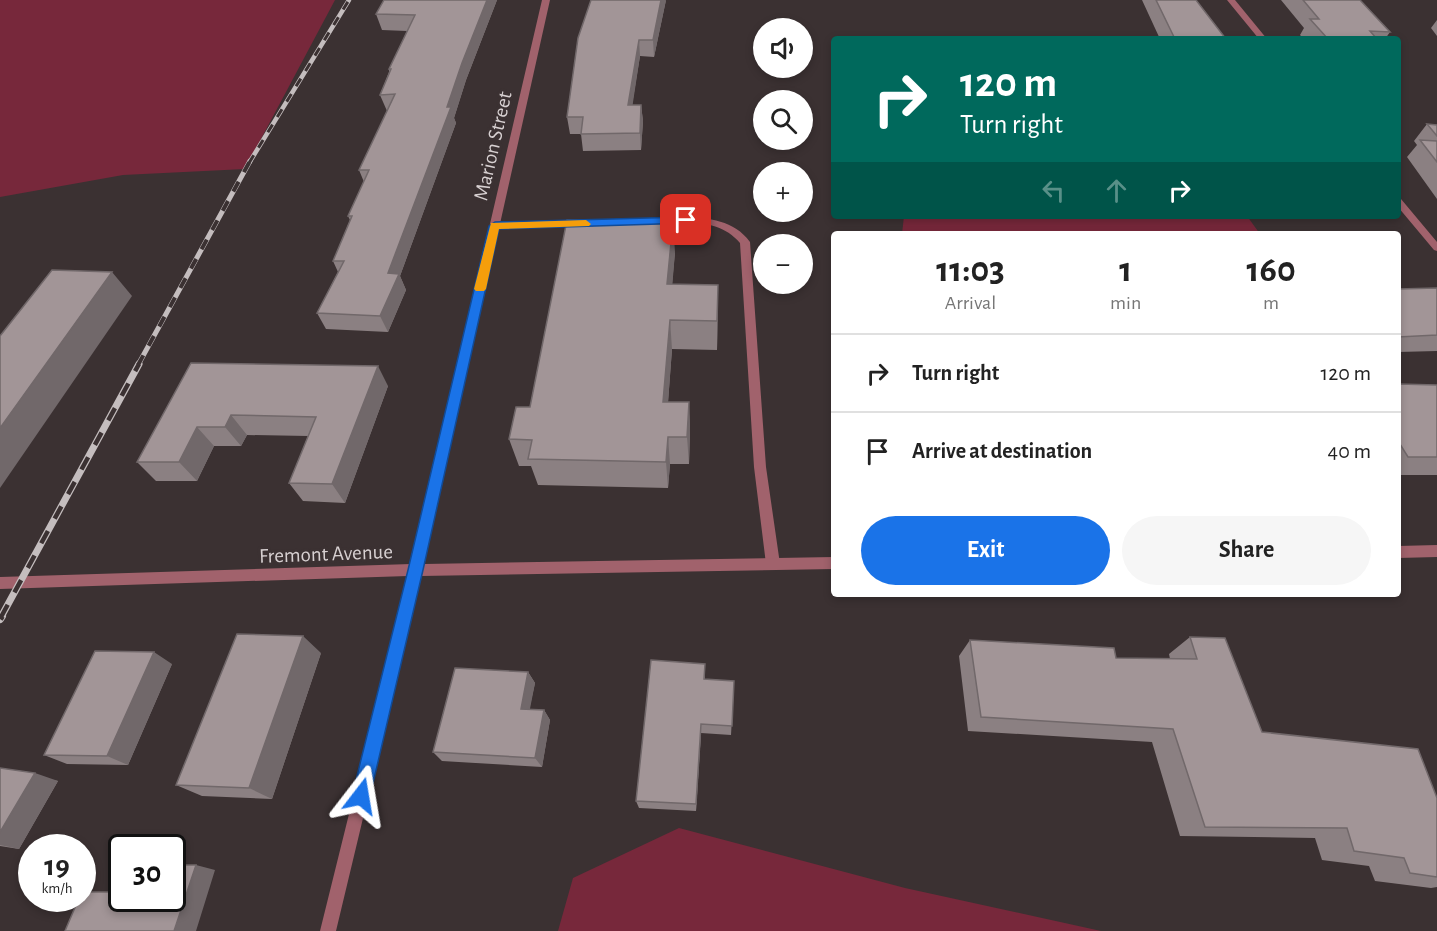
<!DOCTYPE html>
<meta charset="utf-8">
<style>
:root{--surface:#fff;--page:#f6f6f6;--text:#222;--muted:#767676;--line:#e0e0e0;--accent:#1a73e8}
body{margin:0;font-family:"Alegreya Sans",sans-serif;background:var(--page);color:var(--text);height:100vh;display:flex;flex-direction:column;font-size:22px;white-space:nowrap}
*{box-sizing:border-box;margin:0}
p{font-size:20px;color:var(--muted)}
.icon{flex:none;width:33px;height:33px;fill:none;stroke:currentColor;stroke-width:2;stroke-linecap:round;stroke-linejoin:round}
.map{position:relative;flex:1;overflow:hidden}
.sheet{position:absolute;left:831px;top:231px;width:570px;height:366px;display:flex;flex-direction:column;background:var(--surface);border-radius:6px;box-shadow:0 3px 9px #0003}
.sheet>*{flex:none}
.top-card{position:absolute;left:831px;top:36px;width:570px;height:183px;border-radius:6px;box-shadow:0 3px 9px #0003;background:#00695c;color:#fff;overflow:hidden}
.buttons{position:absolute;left:753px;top:18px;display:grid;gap:12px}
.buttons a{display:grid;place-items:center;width:60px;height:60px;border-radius:50%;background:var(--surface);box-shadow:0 3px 9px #0003;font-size:30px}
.speed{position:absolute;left:18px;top:834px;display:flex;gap:12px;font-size:30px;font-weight:700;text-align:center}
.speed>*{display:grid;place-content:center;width:78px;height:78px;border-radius:50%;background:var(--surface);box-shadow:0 3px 9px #0003;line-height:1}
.speed small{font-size:15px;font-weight:400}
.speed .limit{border:3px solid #111;border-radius:9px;background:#fff;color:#111}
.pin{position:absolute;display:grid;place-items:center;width:51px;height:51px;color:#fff;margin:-26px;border-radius:12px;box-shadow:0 3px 9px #0006}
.me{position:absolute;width:66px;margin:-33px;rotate:14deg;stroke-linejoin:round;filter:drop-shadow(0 0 4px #0008)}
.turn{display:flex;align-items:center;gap:21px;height:126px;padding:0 30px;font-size:27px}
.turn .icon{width:78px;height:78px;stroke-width:2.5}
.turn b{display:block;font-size:42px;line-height:51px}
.lanes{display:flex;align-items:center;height:57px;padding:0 30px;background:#0003;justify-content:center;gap:30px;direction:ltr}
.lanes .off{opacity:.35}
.eta{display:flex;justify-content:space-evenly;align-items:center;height:102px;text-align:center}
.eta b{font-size:36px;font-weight:700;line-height:42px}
.primary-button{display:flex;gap:12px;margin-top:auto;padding:12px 30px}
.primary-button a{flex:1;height:69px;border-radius:36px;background:var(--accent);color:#fff;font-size:24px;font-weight:700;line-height:69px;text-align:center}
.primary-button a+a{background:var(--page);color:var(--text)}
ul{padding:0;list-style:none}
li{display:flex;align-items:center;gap:18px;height:78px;padding:0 30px;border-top:2px solid var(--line)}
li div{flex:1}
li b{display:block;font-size:22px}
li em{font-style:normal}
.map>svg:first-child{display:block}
.green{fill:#77283b}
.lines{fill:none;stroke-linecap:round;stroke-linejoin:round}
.lane{fill:#a1626c;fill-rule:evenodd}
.street{fill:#a1626c;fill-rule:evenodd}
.rail-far3-casing{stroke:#c4bdbe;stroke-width:4.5}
.rail-far2-casing{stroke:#c4bdbe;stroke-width:5}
.rail-far1-casing{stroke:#c4bdbe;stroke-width:7}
.rail-casing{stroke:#c4bdbe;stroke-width:8}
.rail-far3{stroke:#3b3132;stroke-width:3;stroke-dasharray:9;stroke-linecap:butt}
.rail-far2{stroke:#3b3132;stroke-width:4;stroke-dasharray:11;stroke-linecap:butt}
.rail-far1{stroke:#3b3132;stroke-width:4.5;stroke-dasharray:14;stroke-linecap:butt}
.rail{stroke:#3b3132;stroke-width:6;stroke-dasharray:17;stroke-linecap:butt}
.wall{fill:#8b8082}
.shaded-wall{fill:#71686a}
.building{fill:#a29597;stroke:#71686a;stroke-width:1.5}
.route{fill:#1a73e8;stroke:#114b97;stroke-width:1.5}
.slow{fill:#f59e0b}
.labels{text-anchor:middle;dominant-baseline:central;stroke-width:6;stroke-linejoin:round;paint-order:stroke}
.street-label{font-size:21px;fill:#d7d0d1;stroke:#3b3132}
</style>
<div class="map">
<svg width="1437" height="931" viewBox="0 0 1437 931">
<rect width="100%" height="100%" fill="#3b3132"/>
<path class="green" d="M0,0h335l-90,169 -122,6 -123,22z
M904,216h343l13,18h-358z
M679,828l226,60 196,43h-543l15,-53z"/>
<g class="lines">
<path class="lane" d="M684,217c25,1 50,3 66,25l16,225 14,97 -2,4 -5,2 -5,-2 -2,-4 -12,-97 -14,-224c-23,-28 -64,-20 -97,-18l-5,-3 5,-3z
M583,221l3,1v4l-91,3 -5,-3 5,-3z"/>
<path class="street" d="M542,0h8l-126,564 410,-7v12l-413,7 -85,355h-16l88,-355 -408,13v-12l411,-13z
M1227,0h8l32,39h-8z
M1398,198l3,1 36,43v9l-3,-1 -36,-43z
M1437,545v12l-39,1v-12z"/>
<defs>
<path id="rail-far3" d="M249,163l100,-163"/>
<path id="rail-far2" d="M138,365l112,-204"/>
<path id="rail-far1" d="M1,617l138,-253"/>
<path id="rail" d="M0,619l2,-3"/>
</defs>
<use href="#rail-far3" class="rail-far3-casing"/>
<use href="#rail-far2" class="rail-far2-casing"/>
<use href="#rail-far1" class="rail-far1-casing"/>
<use href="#rail" class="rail-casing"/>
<use href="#rail-far3" class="rail-far3"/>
<use href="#rail-far2" class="rail-far2"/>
<use href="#rail-far1" class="rail-far1"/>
<use href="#rail" class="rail"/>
</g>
<path class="wall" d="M497,0l-31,80 -12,38 2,5 -56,153 6,14 -18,42 -62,-3 -9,-16 21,-41 -5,-11 17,-41 -2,-4 16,-34 -5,-12 28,-59 -7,-16 9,-23v-3l18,-38 -25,-1 -6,-16z
M666,0l-12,57 -14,-1 -8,49h9l2,16 -2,29 -58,1 -2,-17h-11l-3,-17z
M1142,0h54l30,39h-66z
M1281,0h79l30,32 -5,7h-81l-4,-4 4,-7z
M1437,20v16l-6,-8z
M1427,124l10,1v74l-30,-42 10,-12 -3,-4z
M675,252l-3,32 46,1 -1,65 -45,-1 -4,53h21l1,28 -1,34h-19l-2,24 -130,-3 -7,-19h-12l-10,-27 21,-32z
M1437,288v63l-39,1v-63z
M191,363l197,23 -43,117 -42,-2 -14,-18 19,-47 -61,-1 -6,11h-27l-17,35h-41l-19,-19z
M1398,384l39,1v90h-39z
M1190,637l72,95 175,66v89l-6,1 -56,-7 -6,-15 -47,-6 -7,-22 -135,-2 -28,-94 -184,-11 -9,-75 11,-16 146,18 54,1 -1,-5z
M321,653l-49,146 -70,-3 -26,-11z
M172,664l-44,101 -61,-1 -23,-9z
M528,672l7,11 -6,27h15l6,10 -8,47 -100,-6 -9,-9z
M705,674v5l29,2 -3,54 -30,-2 -5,78 -57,-3 -3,-7z
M0,768l58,13 -39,68 -19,-3z"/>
<path class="shaded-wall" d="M487,0h10l-31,80 -12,38 2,5 -56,153 6,14 -18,42 -8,-16 8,-43 59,-166 15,-44z
M661,0h5l-12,57 -1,-17z
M639,40l1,16 -10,66 -2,-17z
M641,105l2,16 -2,29 -1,-17z
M673,222l2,30 -5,62 -3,-30z
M112,272l20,24 -132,192v-60z
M718,285v30l-1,35v-29z
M670,320l2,29 -6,81 -3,-28z
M378,366l10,20 -43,117 -13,-19z
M689,402l1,28 -1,34 -2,-27z
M231,415l16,20 -6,11 -16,-19z
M197,427l17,19 -17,35 -18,-19z
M668,437l2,27 -2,24 -2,-26z
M303,636l18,17 -49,146 -23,-11z
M154,652l18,12 -44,101 -21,-9z
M528,672l7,11 -7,36 -7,-10z
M544,710l6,10 -8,47 -7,-9z
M701,724v9l-5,78v-7z
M35,773l23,8 -39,68 -19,-4v-13z
M196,865l19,5 -19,61h-22z"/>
<path class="building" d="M384,0h103l-25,63 -15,44h4l-63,166 11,1 -19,42 -63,-3 27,-52h-11l19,-45h-4l21,-46h-10l36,-76 -15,1 11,-26h-2l26,-54 -39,-1z
M591,0h70l-8,40h-14l-11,65h13l-1,28 -59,1 2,-17h-16l11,-79z
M1156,0h40l30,39h-51z
M1303,0h57l30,32 -20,-1 7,8h-49l-18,-20h9z
M1427,124l10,1v11z
M1420,140l17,1v21z
M567,220l106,2 -6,62 51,1 -1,36 -47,-1 -7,82h26l-2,35h-19l-2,25 -138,-3 4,-19 -23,-1 7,-32h14z
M52,270l60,2 -112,156v-92z
M1437,288v47l-39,2v-48z
M191,363l187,3 -46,118 -43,-1 27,-66 -85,-2 -6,12h-28l-18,35h-42z
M1398,384l39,1v72h-29l-10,-16z
M237,634l66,2 -54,152 -73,-3z
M1190,637l35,1 37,94 156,17 19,49v79l-27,-4 -6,-15 -50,-7 -7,-23 -142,-1 -32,-98 -192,-12 -11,-77 144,8 2,10 81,1z
M95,651l59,1 -47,104 -63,-1z
M651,660l54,4 -1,15 30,2 -2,45 -31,-2 -5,80 -60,-3z
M455,668l73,4 -7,37 23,1 -9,48 -102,-6z
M0,768l35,5 -35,59z
M172,865h24l-22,66h-109l14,-33h3v-6h37l3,-6v12h50z"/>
<path class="route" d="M686,217l5,3 -1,3 -191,6 -76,341 -53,226 -3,6 -6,3 -6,-3 -3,-6 56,-226 81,-344 6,-4z"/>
<path class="slow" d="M586,220l5,4 -2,2 -90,3 -13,60 -2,2h-8l-2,-2 17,-66z"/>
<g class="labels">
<g class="street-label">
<text transform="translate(493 146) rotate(-77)">Marion Street</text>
<text transform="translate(326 554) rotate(-2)">Fremont Avenue</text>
</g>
</g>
</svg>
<div class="buttons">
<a><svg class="icon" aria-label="sound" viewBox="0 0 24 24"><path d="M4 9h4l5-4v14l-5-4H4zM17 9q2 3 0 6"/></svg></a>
<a><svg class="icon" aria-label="search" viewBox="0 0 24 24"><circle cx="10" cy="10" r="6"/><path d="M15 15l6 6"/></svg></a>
<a>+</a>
<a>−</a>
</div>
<div class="speed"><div>19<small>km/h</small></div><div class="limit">30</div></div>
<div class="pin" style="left:686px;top:220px;background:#d93025"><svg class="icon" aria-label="arrive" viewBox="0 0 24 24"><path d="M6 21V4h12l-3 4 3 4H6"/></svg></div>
<svg class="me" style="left:361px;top:796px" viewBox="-20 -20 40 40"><path d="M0-17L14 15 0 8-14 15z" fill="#1a73e8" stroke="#fff" stroke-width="4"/></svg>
<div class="top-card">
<div class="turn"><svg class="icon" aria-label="right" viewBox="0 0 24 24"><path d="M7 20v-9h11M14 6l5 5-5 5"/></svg><div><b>120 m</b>Turn right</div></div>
<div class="lanes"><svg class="icon off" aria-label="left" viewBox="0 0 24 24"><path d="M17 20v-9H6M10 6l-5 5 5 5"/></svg><svg class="icon off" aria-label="ahead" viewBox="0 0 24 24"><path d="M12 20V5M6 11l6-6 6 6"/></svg><svg class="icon" aria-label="right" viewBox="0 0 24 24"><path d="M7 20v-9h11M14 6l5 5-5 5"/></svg></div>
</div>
<section class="sheet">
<div class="eta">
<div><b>11:03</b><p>Arrival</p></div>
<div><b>1</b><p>min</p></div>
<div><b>160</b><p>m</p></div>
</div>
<ul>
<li><svg class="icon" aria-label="right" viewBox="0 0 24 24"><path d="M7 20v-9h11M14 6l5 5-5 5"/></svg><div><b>Turn right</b></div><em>120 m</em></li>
<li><svg class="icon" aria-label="arrive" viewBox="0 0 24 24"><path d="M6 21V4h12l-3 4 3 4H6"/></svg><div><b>Arrive at destination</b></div><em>40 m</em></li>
</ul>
<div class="primary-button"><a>Exit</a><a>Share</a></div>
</section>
</div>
